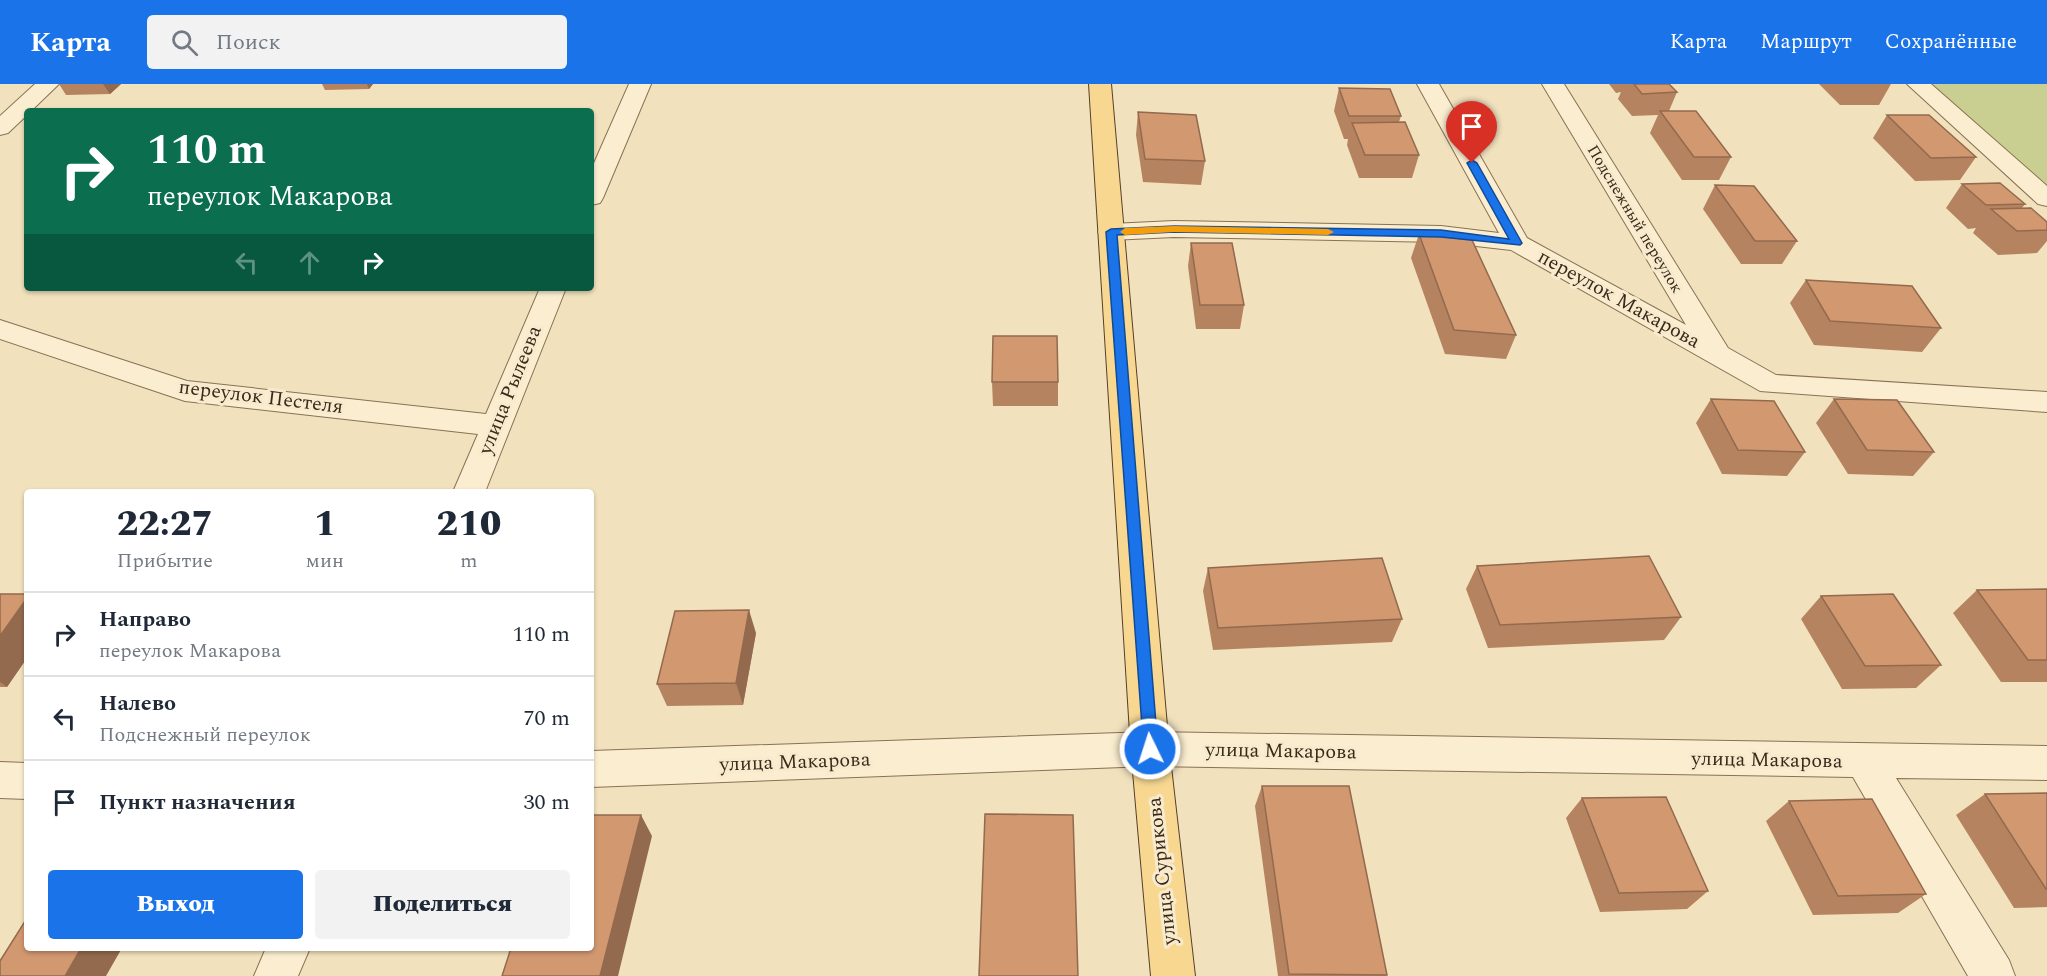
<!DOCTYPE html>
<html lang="ru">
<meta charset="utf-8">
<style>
:root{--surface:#fff;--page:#f2f2f3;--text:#1f2937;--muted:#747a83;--line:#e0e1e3;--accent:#1a73e8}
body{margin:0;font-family:Spectral,serif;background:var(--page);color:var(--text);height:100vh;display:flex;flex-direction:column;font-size:22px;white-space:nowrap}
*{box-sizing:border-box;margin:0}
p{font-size:20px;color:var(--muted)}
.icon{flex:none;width:33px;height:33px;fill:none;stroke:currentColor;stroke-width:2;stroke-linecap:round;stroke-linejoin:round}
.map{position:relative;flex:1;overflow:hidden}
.panel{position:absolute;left:24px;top:405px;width:570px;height:462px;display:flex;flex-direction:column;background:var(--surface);border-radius:6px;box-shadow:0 2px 4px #0004}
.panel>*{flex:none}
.top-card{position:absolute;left:24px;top:24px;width:570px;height:183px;border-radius:6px;box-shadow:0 2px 4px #0004;background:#0b6e4f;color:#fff;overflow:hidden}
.pin{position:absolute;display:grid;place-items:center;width:51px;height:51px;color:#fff;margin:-62px -26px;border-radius:50% 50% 50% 0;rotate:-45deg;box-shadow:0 0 6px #0007}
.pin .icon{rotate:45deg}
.me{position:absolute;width:66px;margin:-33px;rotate:356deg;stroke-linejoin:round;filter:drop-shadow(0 0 4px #0008)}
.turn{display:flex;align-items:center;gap:21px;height:126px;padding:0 24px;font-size:27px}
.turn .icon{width:78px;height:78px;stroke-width:2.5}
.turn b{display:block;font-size:42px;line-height:51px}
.lanes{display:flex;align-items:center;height:57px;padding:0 24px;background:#0003;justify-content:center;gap:30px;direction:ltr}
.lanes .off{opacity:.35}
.eta{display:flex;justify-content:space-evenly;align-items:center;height:102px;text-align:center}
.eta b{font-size:36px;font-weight:800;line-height:42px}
.action{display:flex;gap:12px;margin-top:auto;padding:12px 24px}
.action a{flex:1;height:69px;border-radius:6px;background:var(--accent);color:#fff;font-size:24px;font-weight:800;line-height:69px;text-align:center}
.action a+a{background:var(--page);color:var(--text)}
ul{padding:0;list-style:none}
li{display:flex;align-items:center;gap:18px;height:84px;padding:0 24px;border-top:2px solid var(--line)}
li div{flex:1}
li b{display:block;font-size:22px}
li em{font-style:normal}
header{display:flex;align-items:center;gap:36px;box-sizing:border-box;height:84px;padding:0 30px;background:var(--accent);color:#fff}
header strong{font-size:28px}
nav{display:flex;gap:33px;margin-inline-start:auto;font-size:21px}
.search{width:420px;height:54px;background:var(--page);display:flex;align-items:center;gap:15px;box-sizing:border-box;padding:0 21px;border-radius:6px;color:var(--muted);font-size:22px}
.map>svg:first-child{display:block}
.green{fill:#c8cf90}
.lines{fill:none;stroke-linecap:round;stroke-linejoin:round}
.minor-casing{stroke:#897155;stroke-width:2}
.major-casing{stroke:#563f2a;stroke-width:2}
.minor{fill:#fbeed0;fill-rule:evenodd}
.major{fill:#f8d891;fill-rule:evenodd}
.wall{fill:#b58360}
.shaded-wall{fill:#936a4e}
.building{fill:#d29870;stroke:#936a4e;stroke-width:1.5}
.route{fill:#1a73e8;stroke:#114b97;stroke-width:1.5}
.slow{fill:#f59e0b}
.labels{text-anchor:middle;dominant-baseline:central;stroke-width:6;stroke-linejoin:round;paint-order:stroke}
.far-street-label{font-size:16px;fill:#38291b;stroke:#f8ebcd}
.street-label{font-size:20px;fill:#38291b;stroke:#f8ebcd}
</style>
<header>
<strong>Карта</strong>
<div class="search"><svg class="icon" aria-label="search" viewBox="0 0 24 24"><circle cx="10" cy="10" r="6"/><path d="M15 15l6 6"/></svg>Поиск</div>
<nav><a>Карта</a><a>Маршрут</a><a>Сохранённые</a></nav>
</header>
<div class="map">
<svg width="2047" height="892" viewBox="0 0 2047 892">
<rect width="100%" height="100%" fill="#f1e1bd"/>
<path class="green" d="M1921,0h126v121z"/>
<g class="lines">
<defs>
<path id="minor" d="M35,0h24l-28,27h-4v4l-19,18 -8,2v-19z
M629,0h22l-48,114 -3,5 -9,2v-35z
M1417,0h22l88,154 159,87 -144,-241h22l164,264 48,27 271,17v20l-287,-21 -249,-141 -70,-8 -267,-5 -63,3 -9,-3 -4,-5 4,-5 9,-3 63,-3 267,5 58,7z
M1907,0h24l116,102v20l-9,-2z
M540,204h26l-81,204h-32l25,-58 -293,-33 -185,-62v-19l187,61 299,33z
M1150,648l897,14v34l-151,-2 113,182 6,16h-47l-115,-199 -703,-11 -559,21v-36z
M0,678l27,1v36l-27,-1z
M266,864h44l-12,28h-44z"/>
<path id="major" d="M1089,0h22l58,665 26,227h-44l-20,-227z"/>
</defs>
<use href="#minor" class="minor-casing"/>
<use href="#major" class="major-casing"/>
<use href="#minor" class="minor"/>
<use href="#major" class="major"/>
</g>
<path class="wall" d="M59,0h62l-11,10 -44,1z
M322,0h51l-4,5 -44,1z
M1609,0h60l8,8 -8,19 62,46 -12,23h-37l-32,-47 8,-18 -26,1 -14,-17 3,-7 -5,1z
M1819,0h72l-12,21h-39z
M1339,4l62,28 -2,6 20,33 -7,23h-53l-12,-33 1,-6h-4l-10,-28z
M1138,28l67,49 -4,24 -58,-3 -7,-47z
M1887,31l89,42 -16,23 -45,1 -42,-43z
M1962,100l63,20 -3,4 25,14v19l-10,12 -39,2 -25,-22 3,-5 -8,1 -22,-21z
M1715,101l82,56 -15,23h-41l-38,-55z
M1419,150l97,101 -10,24 -61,-5 -34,-96z
M1191,159l53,62 -4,24h-44l-8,-63z
M1806,196l135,48 -19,24 -108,-7 -24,-42z
M992,298h66v24h-65z
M1711,315l94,53 -18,24 -65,-2 -26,-51z
M1834,315l100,53 -21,24 -65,-2 -32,-51z
M1477,482l204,51 -17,23 -176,8 -22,-59z
M1208,484l194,51 -10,23 -179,8 -10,-59z
M2047,505v93h-46l-48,-69 24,-23z
M0,510h27v64l-20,29h-7z
M1821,512l120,69 -25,23 -74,1 -41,-70z
M756,549l-13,72 -76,1 -10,-22z
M1262,702l125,189 -1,1h-108l-23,-170z
M2047,709v114l-33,1 -58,-93 29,-21z
M1582,714l126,93 -21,18 -87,3 -34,-94z
M1789,717l137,93 -28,19 -85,2 -47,-94z"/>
<path class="shaded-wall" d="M103,0h18l-11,10z
M367,0h6l-4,5z
M27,514v60l-20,29 -7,-5v-46z
M749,526l7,23 -13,72 -7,-22z
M641,731l11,21 -34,140h-18z
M81,864h41l-16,28h-41z"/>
<path class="building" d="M1634,0h35l8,8 -35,2z
M1339,4l51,1 11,27h-52z
M1660,27h36l35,46h-37z
M1138,28l58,3 9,46 -60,-2z
M1887,31h42l47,42 -45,1z
M1405,38l14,33h-54l-13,-32z
M2000,99l25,21 -39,1 -24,-21z
M1715,101l39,1 43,55h-42z
M2031,124l16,14v8l-30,1 -26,-22z
M1419,150l53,6 44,95 -62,-5z
M1191,159h41l12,62h-44z
M1806,196l106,6 29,42 -111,-7z
M993,252h64l1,46h-66z
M1711,315l63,2 31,51 -67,-2z
M1834,315l63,1 37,52 -67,-2z
M1649,472l32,61 -181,8 -23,-59z
M1382,474l20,61 -184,9 -10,-60z
M2047,505v71h-19l-51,-70z
M0,510h27v4l-27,38z
M1893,510l48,71 -76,1 -44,-70z
M749,526l-13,73 -79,1 18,-73z
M1262,702h87l38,189 -98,-1z
M2047,709v96h-1l-61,-95z
M1666,713l42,94 -89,2 -37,-95z
M1872,715l54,95 -88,2 -49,-95z
M985,730l88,1 5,161h-99z
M591,731h50l-41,161h-98l9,-28h80z
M27,834v30h54l-16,28h-65v-15z"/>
<path class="route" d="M1472,76l5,3 45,80 -2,2 -79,-8 -267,-5 -57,3 41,514 -2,5h-12l-38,-522 5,-3 63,-3 267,4 68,9 -42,-76z"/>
<path class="slow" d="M1174,142l154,3 6,3 -6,3 -154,-3 -49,3 -5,-3 5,-4z"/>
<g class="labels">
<g class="far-street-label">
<text transform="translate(1635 135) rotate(59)">Подснежный переулок</text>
</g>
<g class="street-label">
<text transform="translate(1619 215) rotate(29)">переулок Макарова</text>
<text transform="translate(510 306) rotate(-68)">улица Рылеева</text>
<text transform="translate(261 313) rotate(7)">переулок Пестеля</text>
<text transform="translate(1281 667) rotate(1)">улица Макарова</text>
<text transform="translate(1767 676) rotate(1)">улица Макарова</text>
<text transform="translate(795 678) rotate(-2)">улица Макарова</text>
<text transform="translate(1162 787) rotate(-96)">улица Сурикова</text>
</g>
</g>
</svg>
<div class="pin" style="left:1472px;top:79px;background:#d93025"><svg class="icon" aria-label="arrive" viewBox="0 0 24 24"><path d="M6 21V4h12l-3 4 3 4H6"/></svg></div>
<svg class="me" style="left:1150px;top:665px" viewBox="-20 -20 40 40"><circle r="17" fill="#1a73e8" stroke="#fff" stroke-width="3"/><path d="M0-11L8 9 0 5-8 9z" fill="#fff"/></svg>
<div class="top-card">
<div class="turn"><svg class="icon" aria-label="right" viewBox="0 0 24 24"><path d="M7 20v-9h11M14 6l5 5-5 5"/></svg><div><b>110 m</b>переулок Макарова</div></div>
<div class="lanes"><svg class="icon off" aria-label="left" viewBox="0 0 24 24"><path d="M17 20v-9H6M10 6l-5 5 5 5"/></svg><svg class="icon off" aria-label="ahead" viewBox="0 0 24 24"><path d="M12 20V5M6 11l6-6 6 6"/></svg><svg class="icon" aria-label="right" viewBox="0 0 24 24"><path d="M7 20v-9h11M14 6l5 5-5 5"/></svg></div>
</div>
<section class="panel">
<div class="eta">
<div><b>22:27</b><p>Прибытие</p></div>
<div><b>1</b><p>мин</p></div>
<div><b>210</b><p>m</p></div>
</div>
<ul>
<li><svg class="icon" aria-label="right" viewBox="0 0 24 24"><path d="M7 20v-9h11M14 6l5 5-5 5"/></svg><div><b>Направо</b><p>переулок Макарова</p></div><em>110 m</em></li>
<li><svg class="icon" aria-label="left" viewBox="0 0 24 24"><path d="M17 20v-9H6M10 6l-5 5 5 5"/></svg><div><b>Налево</b><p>Подснежный переулок</p></div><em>70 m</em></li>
<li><svg class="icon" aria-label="arrive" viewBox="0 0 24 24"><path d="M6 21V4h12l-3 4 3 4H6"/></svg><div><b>Пункт назначения</b></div><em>30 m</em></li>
</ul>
<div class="action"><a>Выход</a><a>Поделиться</a></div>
</section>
</div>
